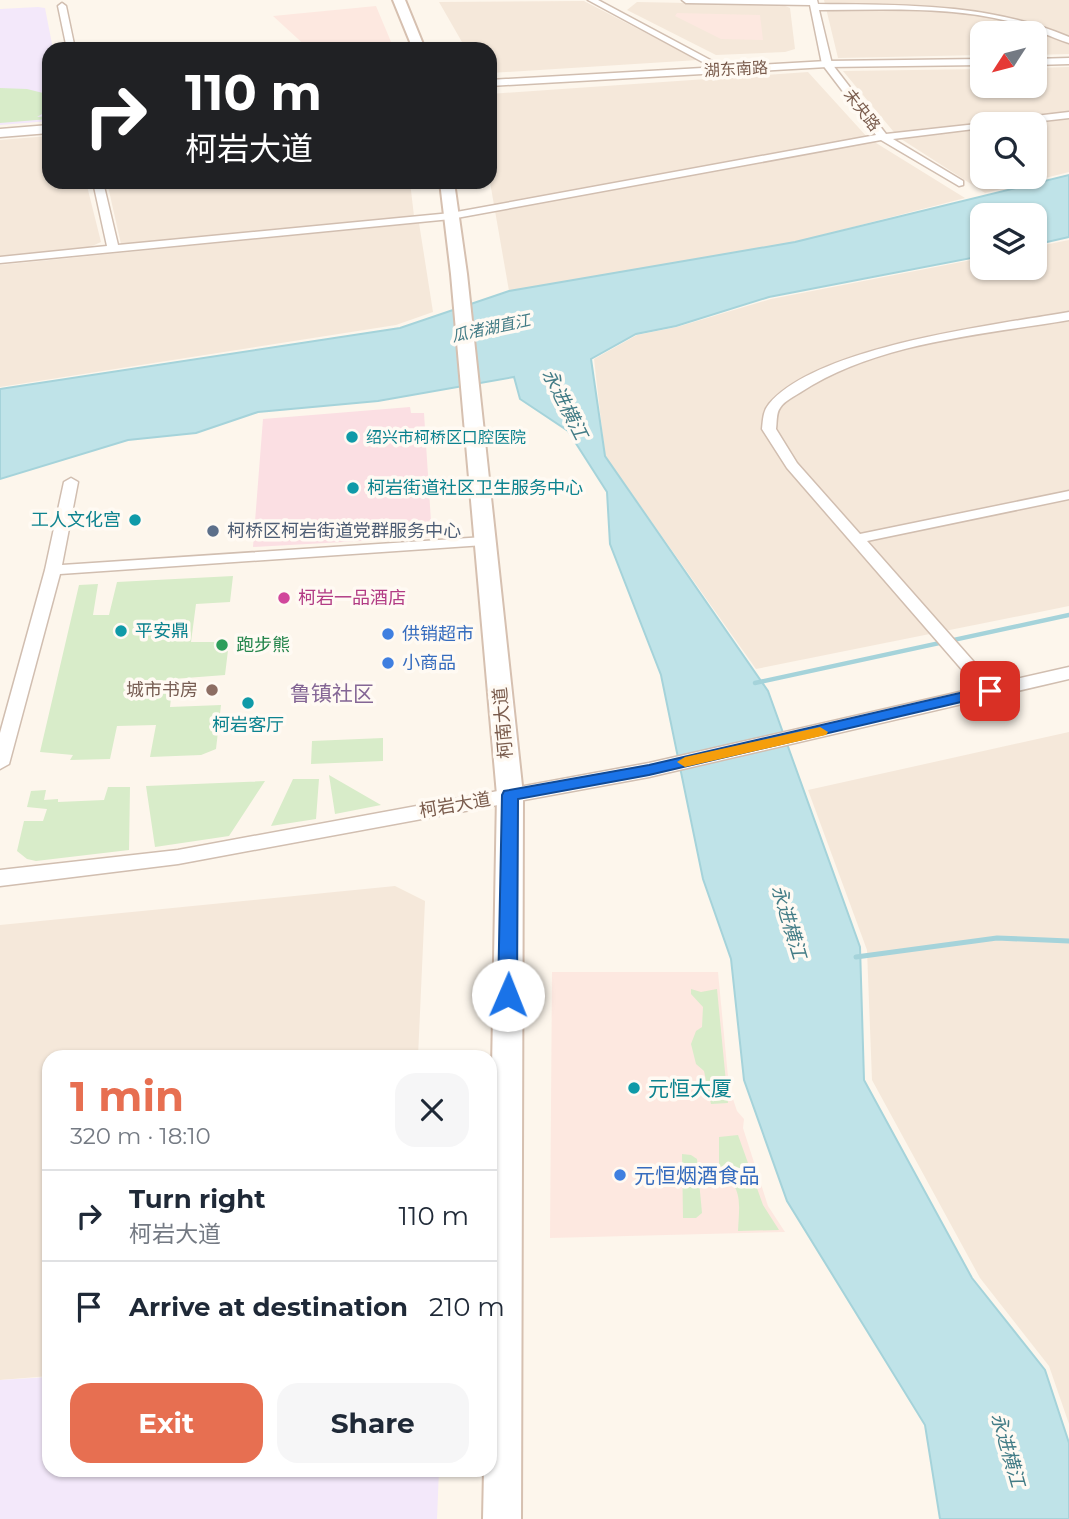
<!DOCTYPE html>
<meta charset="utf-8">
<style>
:root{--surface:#fff;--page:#f6f6f7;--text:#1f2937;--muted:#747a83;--line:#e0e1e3;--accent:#e76f51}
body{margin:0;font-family:Montserrat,"Noto Sans SC",sans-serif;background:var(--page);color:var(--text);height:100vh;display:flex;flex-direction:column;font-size:26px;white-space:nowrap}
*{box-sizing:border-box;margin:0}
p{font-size:23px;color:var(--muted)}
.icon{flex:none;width:38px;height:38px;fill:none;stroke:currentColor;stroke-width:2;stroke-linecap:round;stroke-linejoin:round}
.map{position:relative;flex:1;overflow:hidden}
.drawer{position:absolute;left:42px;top:1050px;width:455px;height:427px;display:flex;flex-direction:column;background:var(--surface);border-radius:21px;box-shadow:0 2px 5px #0004}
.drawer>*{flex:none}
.banner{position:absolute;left:42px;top:42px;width:455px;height:147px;border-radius:21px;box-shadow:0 2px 5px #0004;background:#202124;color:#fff;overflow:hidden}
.needle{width:46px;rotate:234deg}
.buttons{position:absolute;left:970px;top:21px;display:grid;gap:14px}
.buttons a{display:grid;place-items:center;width:77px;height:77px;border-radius:14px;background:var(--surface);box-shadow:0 2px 5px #0004;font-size:35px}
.pin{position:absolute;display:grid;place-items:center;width:60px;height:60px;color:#fff;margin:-30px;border-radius:14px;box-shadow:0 4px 10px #0006}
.me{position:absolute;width:77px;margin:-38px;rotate:1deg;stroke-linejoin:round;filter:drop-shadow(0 0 5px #0008)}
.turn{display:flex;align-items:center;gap:24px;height:147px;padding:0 28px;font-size:32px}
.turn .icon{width:91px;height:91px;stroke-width:2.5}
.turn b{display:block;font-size:49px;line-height:60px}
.round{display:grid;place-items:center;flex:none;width:74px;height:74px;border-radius:21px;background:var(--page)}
.head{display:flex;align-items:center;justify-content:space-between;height:119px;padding:0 28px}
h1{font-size:42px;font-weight:700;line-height:52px;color:var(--accent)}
.action{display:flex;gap:14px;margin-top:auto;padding:14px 28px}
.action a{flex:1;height:80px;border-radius:21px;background:var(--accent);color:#fff;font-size:28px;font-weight:700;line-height:80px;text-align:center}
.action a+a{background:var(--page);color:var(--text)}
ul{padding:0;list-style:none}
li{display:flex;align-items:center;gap:21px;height:91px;padding:0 28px;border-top:2px solid var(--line)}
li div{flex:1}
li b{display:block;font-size:26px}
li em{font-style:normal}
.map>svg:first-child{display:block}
.residential{fill:#f5e8da;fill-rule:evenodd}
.commercial{fill:#fde8e0}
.education{fill:#f3e8fa}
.medical{fill:#fbdfe3}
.green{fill:#d8ecc9}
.water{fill:#bfe3e8;stroke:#a5d3da;stroke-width:2}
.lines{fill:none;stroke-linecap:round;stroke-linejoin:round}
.stream-far1{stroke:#a5d3da;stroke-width:4.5}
.stream{stroke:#a5d3da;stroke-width:5}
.minor-casing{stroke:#d1beb0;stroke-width:3}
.tertiary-casing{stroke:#d1beb0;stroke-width:3}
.secondary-casing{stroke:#d6c0b0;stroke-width:4}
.minor{fill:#fff;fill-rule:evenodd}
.tertiary{fill:#fff;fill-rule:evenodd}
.secondary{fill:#fff;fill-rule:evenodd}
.route{fill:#1a73e8;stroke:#114b97;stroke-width:2}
.slow{fill:#f59e0b}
.culture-dot{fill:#0f9aa8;stroke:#fffaf3;stroke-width:2.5}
.service-dot{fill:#5c6f8a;stroke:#fffaf3;stroke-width:2.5}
.hotel-dot{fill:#d1479c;stroke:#fffaf3;stroke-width:2.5}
.shop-dot{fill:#3f7fe0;stroke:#fffaf3;stroke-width:2.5}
.leisure-dot{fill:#2e9e5b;stroke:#fffaf3;stroke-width:2.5}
.education-dot{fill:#8d6e63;stroke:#fffaf3;stroke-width:2.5}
.labels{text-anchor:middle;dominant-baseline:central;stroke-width:7;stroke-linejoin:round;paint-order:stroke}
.far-street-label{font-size:16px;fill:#7a5c4d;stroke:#fffaf3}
.far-water-label{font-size:16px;font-style:italic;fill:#437c86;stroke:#fffaf3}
.far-culture-label{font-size:16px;fill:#0d838f;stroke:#fffaf3;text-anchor:start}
.culture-label{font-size:18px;fill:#0d838f;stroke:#fffaf3;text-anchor:start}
.service-label{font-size:18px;fill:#4e5e75;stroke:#fffaf3;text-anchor:start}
.hotel-label{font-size:18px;fill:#b23c85;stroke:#fffaf3;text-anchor:start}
.shop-label{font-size:18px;fill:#366cbe;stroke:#fffaf3;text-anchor:start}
.leisure-label{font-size:18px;fill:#27864d;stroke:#fffaf3;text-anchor:start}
.education-label{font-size:18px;fill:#785e54;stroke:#fffaf3;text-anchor:end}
.street-label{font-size:18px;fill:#7a5c4d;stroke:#fffaf3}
.water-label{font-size:19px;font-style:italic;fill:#437c86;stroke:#fffaf3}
.quarter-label{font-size:21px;fill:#846695;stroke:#fffaf3}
.near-culture-label{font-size:21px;fill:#0d838f;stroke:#fffaf3;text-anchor:start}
.near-shop-label{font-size:21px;fill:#366cbe;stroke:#fffaf3;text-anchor:start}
</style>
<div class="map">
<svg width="1069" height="1519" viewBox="0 0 1069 1519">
<rect width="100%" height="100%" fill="#fdf6ec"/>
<path class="residential" d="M824,0h245v54l-35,1v-22h-52v22l-144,3z
M584,1l114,59 -208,13v-24h-24l-27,-47z
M637,2l146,3 7,3 5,41 -10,3 -69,3 -89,-45z
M1069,67v105l-84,21 -87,-56 -55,-66 139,-2v17h52v-18zM982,124h52v53h-52z
M808,72l60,66 97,60 -170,44 -286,49 -19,-109v-88z
M49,136v46h37l15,60 -13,6 -88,9v-117z
M107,182h303l4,34 -293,28z
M419,223l14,89 -37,13 -396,62v-122z
M1069,240v366l-313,63 -151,-213 -11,-97 43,-24 40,-8 94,-28 211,-41v10h52v-21z
M1069,732v692l-20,-58 -69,-88 -108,-198 -5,-130 -59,-160z
M395,886l30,15 -7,156h-369v319l-49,4v-455z"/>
<path class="commercial" d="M376,6l18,43h-85l-36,-33z
M677,13l83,2 3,25 -42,-1 -46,-23z
M552,972h166l11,115 8,24 7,8 -1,9 25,78 17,26 -235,6z"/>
<path class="education" d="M38,7l7,1 8,41h-4v72l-49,4v-116z
M49,1377v93h390l-2,49h-437v-139z"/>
<path class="medical" d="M410,407l1,6h13l8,124 -179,10 10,-128z"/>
<path class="green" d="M0,88l27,1 20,5 2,2v14l-12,7 12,-1v3l-49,4z
M233,576l-3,26 -34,2 -5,38h38l-4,33 -52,4 -3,28 51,-2 -5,44 -15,6 -51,2 6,-32 -39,1 -7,33 -40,1 3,-5 -33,-3 39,-167 19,-1 -5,31h16l8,-33z
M383,738v23l-72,3 1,-23z
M329,775l52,30 -46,9z
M293,779h26l-3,40 -45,7z
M265,781l-36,55 -74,11 -9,-61z
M108,787h22l-1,63 -93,11 -9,-2 -10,-8 7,-30h19l4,-12 -20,-2 4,-16 15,-1 -2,10 14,-1v3l46,-2z
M691,989l10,3 16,-3 11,114 -17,1 -7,-33 -8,-7 -5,-20 5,-13 6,-4 1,-20 -12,-13z
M738,1135l25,70 16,25 -41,1c2,-35 4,-39 -19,-66v-28z
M682,1154l9,1 6,4 5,54 -6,5h-13z"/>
<path class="water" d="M1069,175v62l-35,8v-30h-52v41l-213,41 -93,29 -40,8 -45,25 14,97 163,235 92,256 4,133 108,198 73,92 24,73v76h-129l-15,-94 -138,-224 -43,-121 -13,-121 -28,-80 -42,-204 -51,-131 -3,-52 -39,-61 -48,-32 -6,-22 -136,24 -120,11 -62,21 -68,7 -128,39v-90l400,-61 109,-37 286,-49z"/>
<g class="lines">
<path class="stream-far1" d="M755,683l314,-68"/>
<path class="stream" d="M856,957l141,-19 72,3"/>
<defs>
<path id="minor" d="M588,0h10l131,70 -8,2z
M682,0h135l1,4c86,1 170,-1 251,33v6c-21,-7 -40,-17 -61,-22 -61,-15 -126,-11 -189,-11l13,54 54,70 100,-11 -4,1v4l-89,11 70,42v4l-4,1 -78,-46 -430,79 -451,44v-6l107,-11 -14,-64h10l15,63 333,-32 425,-78 -54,-71 -12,-59 -124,-2z
M62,3l4,3 9,43h-8l-9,-43z
M1069,112v6l-54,6h-28l5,-3z
M1069,312v8c-88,15 -191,22 -268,72 -6,4 -17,9 -21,16 -4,5 -3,15 -4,21l21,34 63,71 209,-43v8l-202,42 129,146 2,4 -8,5 -6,-1 -197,-227 -25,-39c1,-9 1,-18 7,-25 49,-58 226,-79 300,-92z
M71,478l7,4 -16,83 422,-28 7,4 -7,4 -424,29 -51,190 -9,5v-36l45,-163 19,-88z"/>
<path id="tertiary" d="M1069,58v6l-35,1v-6z
M982,59v6l-155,2 -337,19v-6l337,-19z
M49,125v8l-49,4v-8z
M1069,667v12l-420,98 -471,87 -178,22v-16l178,-20 471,-87z"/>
<path id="secondary" d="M393,0h12l20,49h-12z
M440,182h14l13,92 56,521 -2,724h-38l1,-49h6v-292l7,-383 -46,-521z"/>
</defs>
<use href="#minor" class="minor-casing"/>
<use href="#tertiary" class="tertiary-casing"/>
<use href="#secondary" class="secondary-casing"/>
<use href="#minor" class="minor"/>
<use href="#tertiary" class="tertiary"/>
<use href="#secondary" class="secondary"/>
</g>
<path class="route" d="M990,686l5,1 2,4 -2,3 -346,81 -131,24 -1,196 -3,5h-13l-3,-5 4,-200 2,-4 145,-26z"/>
<path class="slow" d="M820,727l8,5 -2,3 -141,32 -8,-5 8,-5z"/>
<g class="culture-dot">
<circle cx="352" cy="437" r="7"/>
<circle cx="353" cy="488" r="7"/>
<circle cx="135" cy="520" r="7"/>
<circle cx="121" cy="631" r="7"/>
<circle cx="248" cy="703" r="7"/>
<circle cx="634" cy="1088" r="7"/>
</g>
<circle class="service-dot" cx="213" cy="531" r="7"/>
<circle class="hotel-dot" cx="284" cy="598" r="7"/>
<g class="shop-dot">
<circle cx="388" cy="634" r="7"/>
<circle cx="388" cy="663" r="7"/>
<circle cx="620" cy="1175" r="7"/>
</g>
<circle class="leisure-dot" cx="222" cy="645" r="7"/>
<circle class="education-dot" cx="212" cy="690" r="7"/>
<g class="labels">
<g class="far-street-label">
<text transform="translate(736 69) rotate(-3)">湖东南路</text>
<text transform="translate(862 110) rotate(52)">未央路</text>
</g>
<g class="far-water-label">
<text transform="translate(491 328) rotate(-12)">瓜渚湖直江</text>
</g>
<g class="far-culture-label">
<text x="366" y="437">绍兴市柯桥区口腔医院</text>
</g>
<g class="culture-label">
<text x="367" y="488">柯岩街道社区卫生服务中心</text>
<text x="121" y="520" text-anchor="end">工人文化宫</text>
<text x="135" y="631">平安鼎</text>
<text x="248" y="725" text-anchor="middle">柯岩客厅</text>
</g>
<g class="service-label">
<text x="227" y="531">柯桥区柯岩街道党群服务中心</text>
</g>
<g class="hotel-label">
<text x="298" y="598">柯岩一品酒店</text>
</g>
<g class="shop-label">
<text x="402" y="634">供销超市</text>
<text x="402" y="663">小商品</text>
</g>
<g class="leisure-label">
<text x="236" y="645">跑步熊</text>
</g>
<g class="education-label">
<text x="198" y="690">城市书房</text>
</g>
<g class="street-label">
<text transform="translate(503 723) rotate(-95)">柯南大道</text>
<text transform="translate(455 805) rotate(-10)">柯岩大道</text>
</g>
<g class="water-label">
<text transform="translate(565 404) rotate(63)">永进横江</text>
<text transform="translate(789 922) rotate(73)">永进横江</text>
<text transform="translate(1008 1450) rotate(74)">永进横江</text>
</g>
<g class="quarter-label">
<text x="332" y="693">鲁镇社区</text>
</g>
<g class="near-culture-label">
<text x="648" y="1088">元恒大厦</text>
</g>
<g class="near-shop-label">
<text x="634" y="1175">元恒烟酒食品</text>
</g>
</g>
</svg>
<div class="buttons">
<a><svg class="needle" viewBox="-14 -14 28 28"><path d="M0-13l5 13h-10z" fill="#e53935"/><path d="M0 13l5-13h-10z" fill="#747a83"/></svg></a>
<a><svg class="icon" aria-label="search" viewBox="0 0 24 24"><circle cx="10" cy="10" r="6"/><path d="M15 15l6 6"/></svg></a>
<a><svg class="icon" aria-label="layers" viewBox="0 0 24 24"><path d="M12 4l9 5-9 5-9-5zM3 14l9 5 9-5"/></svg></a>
</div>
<div class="pin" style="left:990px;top:691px;background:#d93025"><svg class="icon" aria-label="arrive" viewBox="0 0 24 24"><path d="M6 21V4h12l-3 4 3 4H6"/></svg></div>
<svg class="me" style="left:508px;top:995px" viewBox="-20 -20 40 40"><circle r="19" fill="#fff"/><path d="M0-13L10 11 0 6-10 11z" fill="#1a73e8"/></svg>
<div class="banner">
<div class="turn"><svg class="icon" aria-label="right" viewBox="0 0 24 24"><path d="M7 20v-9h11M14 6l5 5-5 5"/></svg><div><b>110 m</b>柯岩大道</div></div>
</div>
<section class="drawer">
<div class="head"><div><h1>1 min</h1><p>320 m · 18:10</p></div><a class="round"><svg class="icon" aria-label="close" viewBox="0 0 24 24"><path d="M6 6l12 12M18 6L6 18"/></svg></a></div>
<ul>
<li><svg class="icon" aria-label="right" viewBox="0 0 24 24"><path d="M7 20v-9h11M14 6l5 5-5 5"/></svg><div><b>Turn right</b><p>柯岩大道</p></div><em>110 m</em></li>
<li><svg class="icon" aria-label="arrive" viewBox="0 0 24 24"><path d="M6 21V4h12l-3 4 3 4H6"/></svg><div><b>Arrive at destination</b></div><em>210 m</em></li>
</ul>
<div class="action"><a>Exit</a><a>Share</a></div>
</section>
</div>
